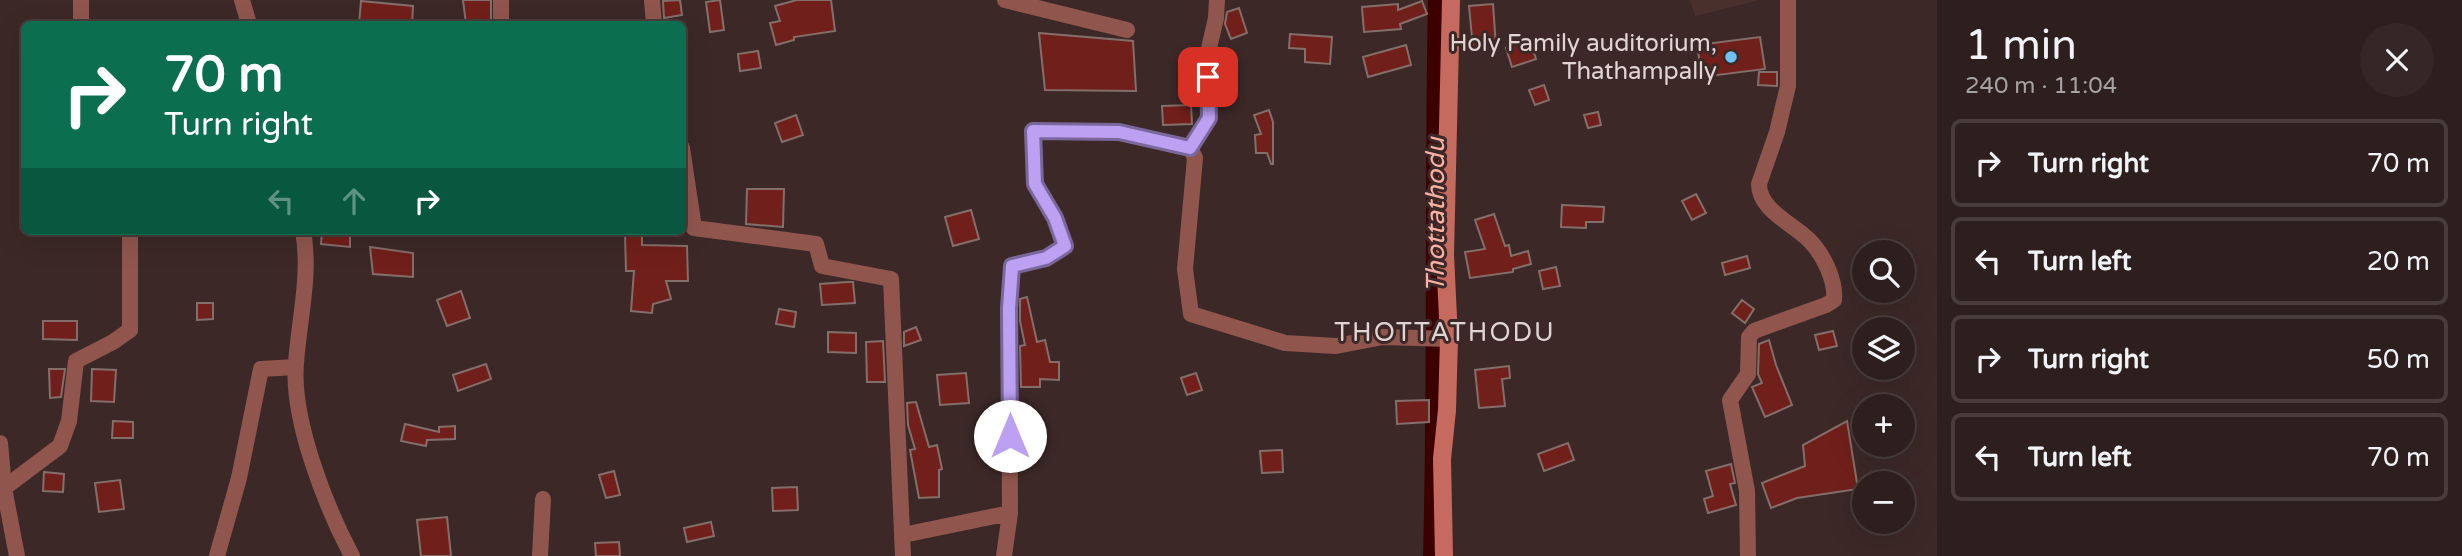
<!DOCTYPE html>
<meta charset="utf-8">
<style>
:root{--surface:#2d1f1d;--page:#352726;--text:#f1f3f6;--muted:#a7a2a4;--line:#483d3b}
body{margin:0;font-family:"Varela Round",sans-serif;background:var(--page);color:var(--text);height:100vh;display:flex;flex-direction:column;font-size:26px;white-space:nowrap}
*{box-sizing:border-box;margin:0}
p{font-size:23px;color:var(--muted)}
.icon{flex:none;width:38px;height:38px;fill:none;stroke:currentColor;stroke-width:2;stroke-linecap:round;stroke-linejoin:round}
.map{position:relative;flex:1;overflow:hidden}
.sheet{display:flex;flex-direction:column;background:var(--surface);width:525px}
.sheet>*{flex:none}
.guide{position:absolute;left:21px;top:21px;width:665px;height:214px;border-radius:10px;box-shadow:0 7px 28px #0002,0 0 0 2px var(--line);background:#0b6e4f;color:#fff;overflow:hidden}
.fabs{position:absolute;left:1852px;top:240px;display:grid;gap:14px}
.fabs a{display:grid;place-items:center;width:63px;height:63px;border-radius:50%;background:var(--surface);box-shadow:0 7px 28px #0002,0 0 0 2px var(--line);font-size:35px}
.pin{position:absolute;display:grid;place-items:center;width:60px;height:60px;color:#fff;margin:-30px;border-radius:14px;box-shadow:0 4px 10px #0006}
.me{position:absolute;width:77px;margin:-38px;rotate:0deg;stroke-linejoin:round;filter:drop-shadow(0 0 5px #0008)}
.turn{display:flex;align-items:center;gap:24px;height:147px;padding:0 28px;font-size:32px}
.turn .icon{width:91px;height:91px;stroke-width:2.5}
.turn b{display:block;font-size:49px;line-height:60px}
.lanes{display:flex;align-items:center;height:66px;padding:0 28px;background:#0003;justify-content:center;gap:35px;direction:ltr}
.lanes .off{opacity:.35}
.round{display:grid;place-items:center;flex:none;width:74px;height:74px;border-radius:37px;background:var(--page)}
.headline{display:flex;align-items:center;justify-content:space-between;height:119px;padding:0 28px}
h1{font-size:42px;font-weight:600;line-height:52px}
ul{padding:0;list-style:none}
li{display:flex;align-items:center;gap:21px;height:88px;margin:0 14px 10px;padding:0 14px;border:4px solid var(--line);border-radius:10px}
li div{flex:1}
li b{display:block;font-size:26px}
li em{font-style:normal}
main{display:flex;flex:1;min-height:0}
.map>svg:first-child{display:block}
.built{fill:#49302c}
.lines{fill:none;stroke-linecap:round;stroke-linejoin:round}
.canal{stroke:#3c0001;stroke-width:18}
.building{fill:#711f1a;stroke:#846e6a;stroke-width:2}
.street{stroke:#90564e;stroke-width:16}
.secondary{stroke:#c6695f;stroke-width:18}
.route-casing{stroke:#7a689d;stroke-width:18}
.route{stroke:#bca0f2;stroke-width:12}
.poi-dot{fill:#70c1f4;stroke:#3c2927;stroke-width:2.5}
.labels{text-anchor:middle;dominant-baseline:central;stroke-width:6;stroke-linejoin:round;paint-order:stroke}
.poi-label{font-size:24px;fill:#e1d5d3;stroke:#3c2927;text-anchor:end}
.water-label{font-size:26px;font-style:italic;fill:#fab0a6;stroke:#3c2927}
.neighbourhood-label{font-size:26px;letter-spacing:2px;fill:#e1d5d3;stroke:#3c2927}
</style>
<main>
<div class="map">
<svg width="1937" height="556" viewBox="0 0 1937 556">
<rect width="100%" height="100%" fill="#3c2927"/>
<path class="built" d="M1690,0h69l-64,16z"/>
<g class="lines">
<path class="canal" d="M1432,556c5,-185 1,-371 5,-556"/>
</g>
<path class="building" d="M463,0h28v24h-25z
M680,0l2,15 -18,3 -1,-17z
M720,0l4,30 -14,2 -4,-30z
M797,0h34l4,31 -41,6v3l-18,5 -6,-22 10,-2 -5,-15z
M361,1l52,5 -1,18h-53z
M1422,1l5,13 -27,10 1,5 -37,3 -2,-25 36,-3v6z
M1493,4l3,43 -23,1 -4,-42z
M1239,8l8,25 -16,6 -6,-15 2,-12z
M1039,33l94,8 3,50 -91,-1z
M1290,34l42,3 -2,27 -25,-2v-13l-16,-1z
M1760,37l5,32 -63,8 -5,-32z
M1530,40l6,19 -24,8 -6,-19z
M1406,45l5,20 -43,12 -5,-20z
M758,51l3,17 -21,3 -2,-17z
M1759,72h18v14l-19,-1z
M1544,85l5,15 -14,5 -6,-15z
M1191,105l1,19 -29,1 -1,-19z
M1269,110l4,12v42h-2l-4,-11h-11l-1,-18 6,-1 -7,-19z
M1598,112l3,13 -13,3 -4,-13z
M796,115l7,20 -21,7 -7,-19z
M747,189h37l-1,38 -37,-3z
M1696,194l10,19 -14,7 -10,-19z
M1562,205l42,2 -1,15h-17v6l-25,-1z
M971,210l8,29 -26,7 -8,-29z
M1494,214l11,32 4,-1 2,11 17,-5 3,13 -18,5v3l-43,6 -5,-26 20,-3 -10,-29z
M322,231h28v16l-29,-3z
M642,233v12l45,1 1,35h-22l5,18 -18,5 -1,9 -21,-2 3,-40h-8l-1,-37z
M370,247l43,6v24l-40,-3z
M1747,256l3,12 -25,7 -3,-12z
M1556,267l4,19 -17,3 -4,-18z
M848,282h5l2,21 -33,2 -2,-21z
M461,291l9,27 -23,8 -10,-26z
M1027,297l10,45 8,-2 5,22h9v18l-19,-1v8h-19l-1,-41 5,-1 -5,-24v-22z
M1742,300l12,9 -9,14 -13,-10z
M197,303h16v16l-16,1z
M779,309l17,3 -2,15 -18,-3z
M43,321h34v19l-34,-1z
M916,327l5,13 -17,6v-14z
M1833,331l4,15 -18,4 -4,-15z
M828,332l28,1v20l-28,-1z
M1769,340l7,25 16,40 -27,12 -13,-30 10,-4 -4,-9 1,-30z
M883,341l2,41h-18l-1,-40z
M486,364l5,15 -33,12 -5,-16z
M1509,366l1,12 -8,1 3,27 -26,2 -4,-38z
M49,369h16l-4,28 -11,1z
M92,369l24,1 -2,32 -23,-1z
M966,373l3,30 -29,2 -3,-30z
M1196,373l6,17 -15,5 -6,-17z
M1429,400v22l-32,2 -1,-23z
M916,402l13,45 8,-2 5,24 -3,1v27l-20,1 -9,-48 5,-1 -7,-24 -1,-22z
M113,421l20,1v16h-21z
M1847,421l11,68 -61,9 -26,10 -9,-25 43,-17 -2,-21z
M405,424l34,8v-5l16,-1v13l-28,1 -1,6 -25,-5z
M1568,443l6,17 -30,11 -6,-17z
M1282,450l1,22 -21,1 -2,-22z
M1731,464l4,19 -5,1 6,21 -28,8 -4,-14 9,-3 -7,-25z
M614,471l6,24 -14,3 -7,-23z
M44,472l20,2 -1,18 -20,-1z
M120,480l4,29 -25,3 -4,-29z
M797,487l1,23 -25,1 -1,-23z
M447,517l4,39h-30l-4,-36z
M711,522l3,14 -27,6 -3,-14z
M619,542l1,14h-24l-1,-13z"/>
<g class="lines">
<path class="street" d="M81,0v24
M242,0l7,24
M501,0v24
M652,0l2,24
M1005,0l122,30
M1190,147l5,11 -10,111 6,45 94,29 51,3 47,-9 66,2
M682,148l12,80 122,16 6,22 69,13 12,277
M303,231c8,43 -4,89 -7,132 -5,56 30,144 56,193
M0,443l4,45 13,68
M4,488l56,-42 9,-25 7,-60 37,-19 17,-12v-99
M903,535l107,-22
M217,556l22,-78 22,-109 34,-2
M540,556l3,-57
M1004,556l6,-43 -1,-205 3,-42 34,-8 19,-12 -10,-28 -20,-34 -2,-53 86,1 71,15 19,-29 -2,-61 9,-39 1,-18
M1748,556l-1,-65 -17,-91 18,-26 1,-37 5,-6 72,-26 8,-5c2,-20 -11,-46 -25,-60 -17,-17 -50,-30 -50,-56l18,-52 11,-46v-86"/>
<path class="secondary" d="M1444,556l-2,-97 5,-49 2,-71 -4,-85 6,-254"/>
</g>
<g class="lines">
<defs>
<path id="route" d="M1010,436l-1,-128 3,-42 34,-8 19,-12 -10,-28 -20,-34 -2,-53 86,1 71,16 19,-30 -1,-41"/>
</defs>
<use href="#route" class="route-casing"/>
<use href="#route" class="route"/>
</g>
<circle class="poi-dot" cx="1731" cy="57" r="7"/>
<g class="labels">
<g class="poi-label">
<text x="1717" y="43">Holy Family auditorium,<tspan x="1717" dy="28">Thathampally</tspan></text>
</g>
<g class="water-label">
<text transform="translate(1435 215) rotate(-90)">Thottathodu</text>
</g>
<g class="neighbourhood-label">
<text x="1445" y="332">THOTTATHODU</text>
</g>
</g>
</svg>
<div class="fabs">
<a><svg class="icon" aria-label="search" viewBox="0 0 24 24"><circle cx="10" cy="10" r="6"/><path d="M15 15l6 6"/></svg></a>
<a><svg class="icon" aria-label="layers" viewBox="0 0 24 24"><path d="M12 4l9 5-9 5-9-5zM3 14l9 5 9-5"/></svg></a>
<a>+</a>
<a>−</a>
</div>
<div class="pin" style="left:1208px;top:77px;background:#d93025"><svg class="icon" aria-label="arrive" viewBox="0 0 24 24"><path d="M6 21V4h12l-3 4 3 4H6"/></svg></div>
<svg class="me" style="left:1010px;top:436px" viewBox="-20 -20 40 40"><circle r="19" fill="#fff"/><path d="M0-13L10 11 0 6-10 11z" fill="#bca0f2"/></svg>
<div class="guide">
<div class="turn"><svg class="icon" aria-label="right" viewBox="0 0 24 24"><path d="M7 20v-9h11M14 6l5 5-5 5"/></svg><div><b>70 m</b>Turn right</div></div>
<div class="lanes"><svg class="icon off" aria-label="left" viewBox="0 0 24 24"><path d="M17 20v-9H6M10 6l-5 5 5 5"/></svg><svg class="icon off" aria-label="ahead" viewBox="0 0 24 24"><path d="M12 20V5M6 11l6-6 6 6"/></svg><svg class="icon" aria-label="right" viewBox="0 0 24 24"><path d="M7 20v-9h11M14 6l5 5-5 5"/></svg></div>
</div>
</div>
<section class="sheet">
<div class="headline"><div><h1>1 min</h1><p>240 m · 11:04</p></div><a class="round"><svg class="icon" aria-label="close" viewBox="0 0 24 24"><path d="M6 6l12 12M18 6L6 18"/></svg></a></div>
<ul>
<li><svg class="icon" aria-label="right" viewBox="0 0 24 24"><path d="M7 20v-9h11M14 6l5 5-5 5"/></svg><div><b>Turn right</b></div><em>70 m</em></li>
<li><svg class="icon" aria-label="left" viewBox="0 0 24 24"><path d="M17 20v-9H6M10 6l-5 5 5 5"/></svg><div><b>Turn left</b></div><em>20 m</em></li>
<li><svg class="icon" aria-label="right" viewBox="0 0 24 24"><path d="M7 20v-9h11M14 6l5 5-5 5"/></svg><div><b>Turn right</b></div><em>50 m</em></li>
<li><svg class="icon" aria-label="left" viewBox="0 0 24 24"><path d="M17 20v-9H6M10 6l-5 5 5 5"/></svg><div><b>Turn left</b></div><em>70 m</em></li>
</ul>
</section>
</main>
